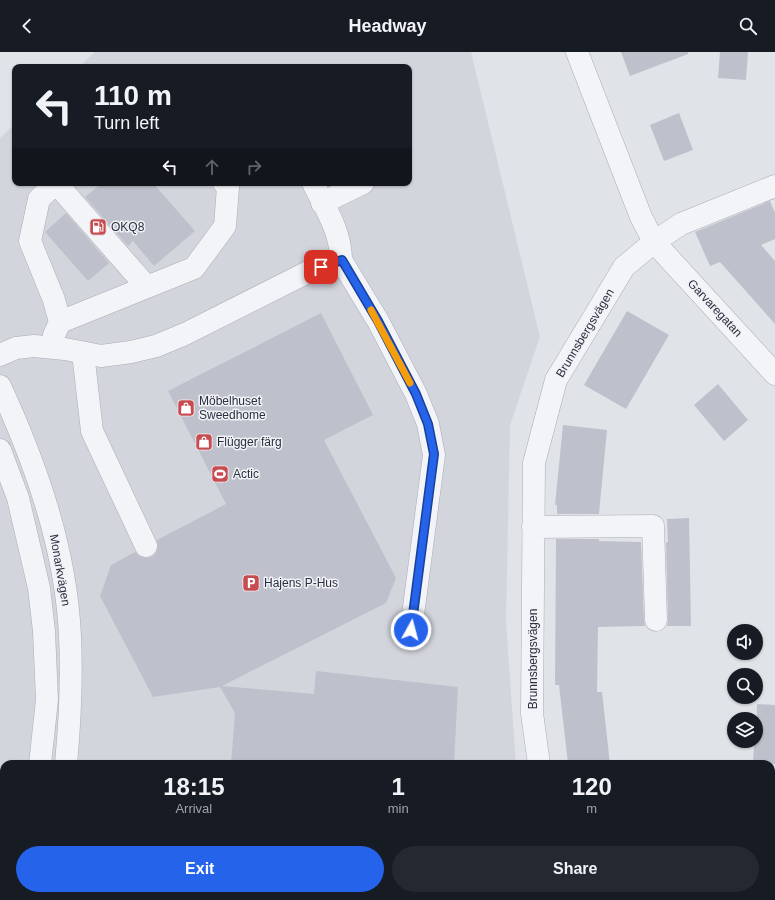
<!DOCTYPE html>
<meta charset="utf-8">
<style>
:root{--surface:#171b24;--page:#242831;--text:#f1f3f6;--muted:#9ea1a6;--accent:#2563eb}
body{margin:0;font-family:Arial,sans-serif;background:var(--page);color:var(--text);height:100vh;display:flex;flex-direction:column;font-size:15px;white-space:nowrap}
*{box-sizing:border-box;margin:0}
p{font-size:13px;color:var(--muted)}
.icon{flex:none;width:22px;height:22px;fill:none;stroke:currentColor;stroke-width:2;stroke-linecap:round;stroke-linejoin:round}
.map{position:relative;flex:1;overflow:hidden}
.drawer{position:absolute;left:0px;top:708px;width:775px;height:140px;display:flex;flex-direction:column;background:var(--surface);border-radius:12px 12px 0 0;box-shadow:0 1px 3px #0004}
.drawer>*{flex:none}
.hud{position:absolute;left:12px;top:12px;width:400px;height:122px;border-radius:8px;box-shadow:0 1px 3px #0004;background:#171b24;color:var(--text);overflow:hidden}
.tools{position:absolute;left:727px;top:572px;display:grid;gap:8px}
.tools a{display:grid;place-items:center;width:36px;height:36px;border-radius:50%;background:var(--surface);box-shadow:0 1px 3px #0004;font-size:20px}
.pin{position:absolute;display:grid;place-items:center;width:34px;height:34px;color:#fff;margin:-17px;border-radius:8px;box-shadow:0 2px 6px #0006}
.me{position:absolute;width:44px;margin:-22px;rotate:7deg;stroke-linejoin:round;filter:drop-shadow(0 0 3px #0008)}
.turn{display:flex;align-items:center;gap:14px;height:84px;padding:0 16px;font-size:18px}
.turn .icon{width:52px;height:52px;stroke-width:2.5}
.turn b{display:block;font-size:28px;line-height:34px}
.lanes{display:flex;align-items:center;height:38px;padding:0 16px;background:#0003;justify-content:center;gap:20px;direction:ltr}
.lanes .off{opacity:.35}
.eta{display:flex;justify-content:space-evenly;align-items:center;height:68px;text-align:center}
.eta b{font-size:24px;font-weight:700;line-height:28px}
.action{display:flex;gap:8px;margin-top:auto;padding:8px 16px}
.action a{flex:1;height:46px;border-radius:24px;background:var(--accent);color:#fff;font-size:16px;font-weight:700;line-height:46px;text-align:center}
.action a+a{background:var(--page);color:var(--text)}
header{display:flex;justify-content:space-between;align-items:center;height:52px;padding:0 16px;background:var(--surface);font-size:18px;font-weight:700}
.map>svg:first-child{display:block}
.built{fill:#d3d5dd}
.building{fill:#bec1cb}
.lines{fill:none;stroke-linecap:round;stroke-linejoin:round}
.minor-casing{stroke:#a9adb5;stroke-width:23}
.minor{stroke:#f3f4f7;stroke-width:22}
.route-casing{stroke:#184099;stroke-width:10}
.route{stroke:#2563eb;stroke-width:7}
.slow{stroke:#f59e0b;stroke-width:7}
.labels{text-anchor:middle;dominant-baseline:central;stroke-width:3;stroke-linejoin:round;paint-order:stroke}
.poi-label{font-size:12px;fill:#2a2f3f;stroke:#f0f2f6;text-anchor:start}
.street-label{font-size:12px;fill:#2a2f3f;stroke:#f0f2f6}
</style>
<header><svg class="icon" aria-label="back" viewBox="0 0 24 24"><path d="M15 5l-7 7 7 7"/></svg>Headway<svg class="icon" aria-label="search" viewBox="0 0 24 24"><circle cx="10" cy="10" r="6"/><path d="M15 15l6 6"/></svg></header>
<div class="map">
<svg width="775" height="848" viewBox="0 0 775 848">
<rect width="100%" height="100%" fill="#e0e3e8"/>
<path class="built" d="M95,0h376l69,285 -30,88 -4,197 10,142h-512v132h521l1,4h-526v-762l15,-14v59h394v-116h-330z"/>
<path class="building" d="M621,0h67v2l-58,22z
M720,0h28l-2,28 -28,-2z
M679,61l14,37 -29,11 -14,-36z
M102,131h51l42,48 -41,35 -21,-25 -5,5 -43,-49z
M770,149l5,12v26l-14,6 14,16v63l-55,-62 -10,4 -15,-34z
M66,161l43,50 -21,18 -43,-49z
M627,259l42,24 -43,74 -42,-24z
M321,261l52,102 -49,25 72,138 -10,25 -164,83 92,8 2,-23 142,16 -4,77h-223l4,-51 -15,-26 -67,10 -53,-101 11,-31 24,-13 4,4 6,2 7,-1 4,-4 2,-6 -1,-7 69,-36 -58,-113z
M718,332l30,36 -24,21 -30,-36z
M563,373l44,5 -8,84h-42v-9h-2z
M689,466l2,108h-24l1,-6 -2,-78h2l-1,-23z
M556,487h43v2l42,1 3,78 1,6 -47,1 -1,65h5l8,72h-42l-9,-79h-4z
M757,652l18,1v59h-22l1,-23h2z"/>
<g class="lines">
<defs>
<path id="minor" d="M577,0l64,165 13,25 121,132
M56,131l91,104
M313,131c12,25 28,48 28,77l37,61 38,73 12,30 6,31 -23,175
M322,151l41,-20
M60,270l134,-54 31,-42 3,-39 -4,-4
M54,283l6,-13 -6,-22 -24,-59 9,-42 17,-16
M83,301l9,78 54,115
M0,303l16,-7 18,-2 31,3 36,7 30,-4 25,-6 29,-12 125,-63 31,-11
M0,334c36,78 66,163 70,250 2,43 0,85 -4,128
M0,398l18,48 21,90 5,43 3,69 -7,64
M533,475l120,-1 3,94
M539,712l-7,-51 2,-250 22,-83 68,-113 30,-25 27,-18 94,-38
M0,755l4,1
M557,844l1,4
M29,848l1,-4
M54,848l1,-4"/>
</defs>
<use href="#minor" class="minor-casing"/>
<use href="#minor" class="minor"/>
</g>
<g class="lines">
<defs>
<path id="route" d="M321,215l21,-7 36,61 38,73 12,30 6,30 -23,176"/>
</defs>
<use href="#route" class="route-casing"/>
<use href="#route" class="route"/>
<path class="slow" d="M371,258l39,73"/>
</g>
<defs>
<symbol id="fuel-square" viewBox="-11 -11 22 22"><rect x="-9" y="-9" width="18" height="18" rx="4" fill="#c74c50" stroke="#f0f2f6"/><path d="M-5.5-6h7V0h2V4h1.3V-2.5L3-4.5l.8-.8L6-3V5H2.5V1h-1V6h-7ZM-4.2-4.7v3.2H.2V-4.7Z" fill="#fff"/></symbol>
<symbol id="shop-square" viewBox="-11 -11 22 22"><rect x="-9" y="-9" width="18" height="18" rx="4" fill="#c74c50" stroke="#f0f2f6"/><path d="M-5-2.5h2.3a2.7 3.5 0 0 1 5.4 0H5L5.5 6h-11ZM-1.5-2.5h3a1.5 2.3 0 0 0-3 0Z" fill="#fff"/></symbol>
<symbol id="stadium-square" viewBox="-11 -11 22 22"><rect x="-9" y="-9" width="18" height="18" rx="4" fill="#c74c50" stroke="#f0f2f6"/><path d="M0-5a6.5 5 0 1 0 0 10a6.5 5 0 1 0 0-10ZM-3.5-1.8h7v3.6h-7Z" fill="#fff"/></symbol>
<symbol id="parking-square" viewBox="-11 -11 22 22"><rect x="-9" y="-9" width="18" height="18" rx="4" fill="#c74c50" stroke="#f0f2f6"/><path d="M-3.5-5.5H1a3.5 3.5 0 0 1 0 7H-1V5.5H-3.5ZM-1-3.4V-.6H.8a1.4 1.4 0 0 0 0-2.8Z" fill="#fff"/></symbol>
</defs>
<g fill-rule="evenodd">
<use href="#fuel-square" x="88" y="165" width="20" height="20"/>
<use href="#shop-square" x="176" y="346" width="20" height="20"/>
<use href="#shop-square" x="194" y="380" width="20" height="20"/>
<use href="#stadium-square" x="210" y="412" width="20" height="20"/>
<use href="#parking-square" x="241" y="521" width="20" height="20"/>
</g>
<g class="labels">
<g class="poi-label">
<text x="111" y="175">OKQ8</text>
<text x="199" y="349">Möbelhuset<tspan x="199" dy="14">Sweedhome</tspan></text>
<text x="217" y="390">Flügger färg</text>
<text x="233" y="422">Actic</text>
<text x="264" y="531">Hajens P-Hus</text>
</g>
<g class="street-label">
<text transform="translate(715 256) rotate(47)">Garvaregatan</text>
<text transform="translate(585 281) rotate(-59)">Brunnsbergsvägen</text>
<text transform="translate(60 518) rotate(80)">Monarkvägen</text>
<text transform="translate(533 607) rotate(-90)">Brunnsbergsvägen</text>
</g>
</g>
</svg>
<div class="tools">
<a><svg class="icon" aria-label="sound" viewBox="0 0 24 24"><path d="M4 9h4l5-4v14l-5-4H4zM17 9q2 3 0 6"/></svg></a>
<a><svg class="icon" aria-label="search" viewBox="0 0 24 24"><circle cx="10" cy="10" r="6"/><path d="M15 15l6 6"/></svg></a>
<a><svg class="icon" aria-label="layers" viewBox="0 0 24 24"><path d="M12 4l9 5-9 5-9-5zM3 14l9 5 9-5"/></svg></a>
</div>
<div class="pin" style="left:321px;top:215px;background:#d93025"><svg class="icon" aria-label="arrive" viewBox="0 0 24 24"><path d="M6 21V4h12l-3 4 3 4H6"/></svg></div>
<svg class="me" style="left:411px;top:578px" viewBox="-20 -20 40 40"><circle r="17" fill="#2563eb" stroke="#fff" stroke-width="3"/><path d="M0-11L8 9 0 5-8 9z" fill="#fff"/></svg>
<div class="hud">
<div class="turn"><svg class="icon" aria-label="left" viewBox="0 0 24 24"><path d="M17 20v-9H6M10 6l-5 5 5 5"/></svg><div><b>110 m</b>Turn left</div></div>
<div class="lanes"><svg class="icon" aria-label="left" viewBox="0 0 24 24"><path d="M17 20v-9H6M10 6l-5 5 5 5"/></svg><svg class="icon off" aria-label="ahead" viewBox="0 0 24 24"><path d="M12 20V5M6 11l6-6 6 6"/></svg><svg class="icon off" aria-label="right" viewBox="0 0 24 24"><path d="M7 20v-9h11M14 6l5 5-5 5"/></svg></div>
</div>
<section class="drawer">
<div class="eta">
<div><b>18:15</b><p>Arrival</p></div>
<div><b>1</b><p>min</p></div>
<div><b>120</b><p>m</p></div>
</div>
<div class="action"><a>Exit</a><a>Share</a></div>
</section>
</div>
